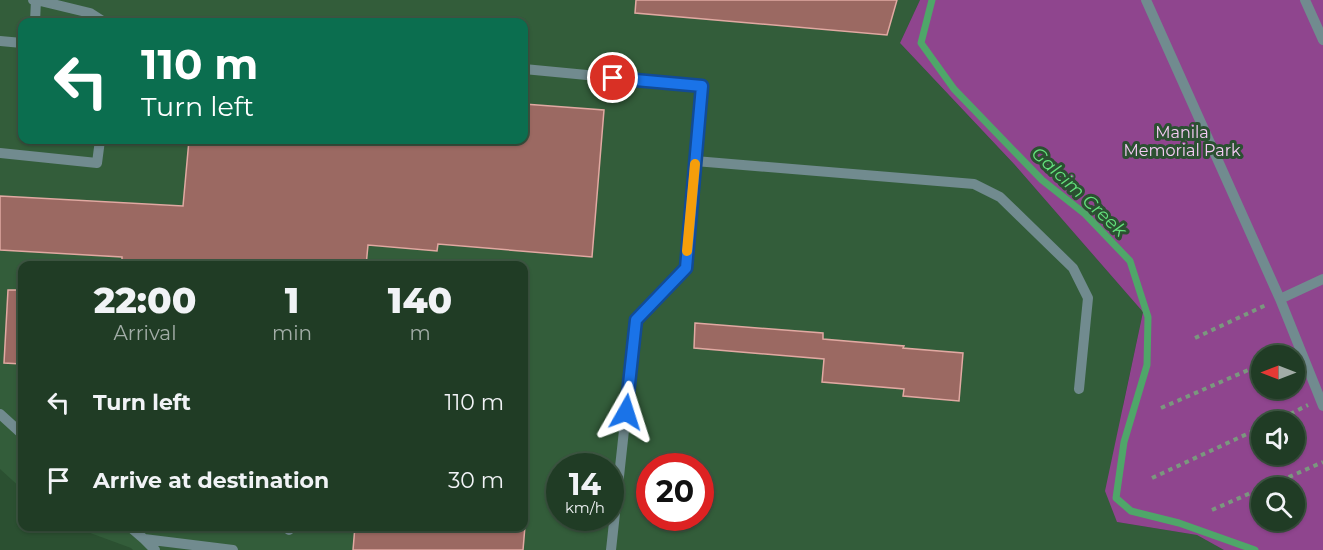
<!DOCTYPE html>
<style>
:root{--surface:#203c25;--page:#2d4732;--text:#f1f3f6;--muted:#a2ada7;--line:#3d5642}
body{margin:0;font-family:Montserrat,sans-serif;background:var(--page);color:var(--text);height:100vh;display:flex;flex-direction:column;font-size:22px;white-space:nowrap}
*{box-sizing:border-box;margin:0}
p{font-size:20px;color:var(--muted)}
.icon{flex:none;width:33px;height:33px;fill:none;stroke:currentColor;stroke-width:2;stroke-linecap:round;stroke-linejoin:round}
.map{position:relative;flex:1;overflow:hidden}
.details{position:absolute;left:18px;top:261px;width:510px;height:270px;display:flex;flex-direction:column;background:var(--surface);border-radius:12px;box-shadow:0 2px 4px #0004,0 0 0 2px var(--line)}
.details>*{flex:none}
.top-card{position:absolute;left:18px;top:18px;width:510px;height:126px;border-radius:12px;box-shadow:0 2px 4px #0004,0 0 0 2px var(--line);background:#0b6e4f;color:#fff;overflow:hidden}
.needle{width:39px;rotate:270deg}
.fabs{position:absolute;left:1251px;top:345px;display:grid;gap:12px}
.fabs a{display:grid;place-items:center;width:54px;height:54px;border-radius:50%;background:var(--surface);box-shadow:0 2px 4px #0004,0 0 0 2px var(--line);font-size:30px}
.speed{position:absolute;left:546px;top:453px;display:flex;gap:12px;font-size:30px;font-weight:700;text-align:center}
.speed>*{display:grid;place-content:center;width:78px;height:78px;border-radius:50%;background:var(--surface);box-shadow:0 2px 4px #0004,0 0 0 2px var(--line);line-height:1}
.speed small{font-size:15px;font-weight:400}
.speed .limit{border:9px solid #d22;background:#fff;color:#111}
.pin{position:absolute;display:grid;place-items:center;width:51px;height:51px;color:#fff;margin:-26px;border:3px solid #fff;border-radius:50%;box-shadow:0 2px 6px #0007}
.me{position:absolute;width:66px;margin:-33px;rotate:6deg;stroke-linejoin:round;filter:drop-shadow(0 0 4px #0008)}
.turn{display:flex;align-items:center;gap:21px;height:126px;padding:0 24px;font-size:27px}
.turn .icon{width:78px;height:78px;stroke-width:2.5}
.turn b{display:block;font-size:42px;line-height:51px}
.eta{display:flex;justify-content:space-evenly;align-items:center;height:102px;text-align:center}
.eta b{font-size:36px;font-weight:800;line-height:42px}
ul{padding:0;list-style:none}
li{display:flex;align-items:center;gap:18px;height:78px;padding:0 24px}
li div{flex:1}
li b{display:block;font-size:22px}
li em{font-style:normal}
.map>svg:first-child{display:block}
.built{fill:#335d3a;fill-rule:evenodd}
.green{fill:#8f458e;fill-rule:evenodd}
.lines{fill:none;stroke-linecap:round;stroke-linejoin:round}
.stream{stroke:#4fa669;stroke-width:7}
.building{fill:#9b6962;stroke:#e1a9a2;stroke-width:1.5}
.path{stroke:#7a987e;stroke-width:4;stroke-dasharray:4.5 4.5;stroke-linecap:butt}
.service{stroke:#718b8f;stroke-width:10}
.route-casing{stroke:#114b97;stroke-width:15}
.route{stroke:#1a73e8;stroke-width:10}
.slow{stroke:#f59e0b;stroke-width:10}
.labels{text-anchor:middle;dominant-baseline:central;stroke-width:6;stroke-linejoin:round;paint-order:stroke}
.park-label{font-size:16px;fill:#f6cbf5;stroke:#2b5031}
.water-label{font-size:18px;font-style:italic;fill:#64e27c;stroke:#2b5031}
</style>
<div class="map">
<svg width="1323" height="550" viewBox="0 0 1323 550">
<rect width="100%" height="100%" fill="#2b5031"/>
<path class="built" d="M0,0h920l-20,43 114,121 129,148 -20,93 -6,117 80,13 27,15h-1091l-2,-2 -57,-21 450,-1v-260h-502v223l-22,-20zM22,22h502v118h-502zM560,466h50v52h-50zM650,466h50v52h-50z"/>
<path class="green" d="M920,0h403v550h-99l-27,-15 -80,-13 -12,-31 38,-179 -129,-148 -114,-121zM1262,356h32v32h-32zM1262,422h32v32h-32zM1262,488h32v32h-32z"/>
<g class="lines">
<path class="stream" d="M932,0l-11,43 33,46 88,91 43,34 45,47 18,56 -1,48 -23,77 -8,56 15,13 48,12 76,27"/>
</g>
<path class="building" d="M636,0h261l-10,35 -252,-22z
M524,104l80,6 -12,147 -154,-13 -1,7 -69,-6 -2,21h-244v-9l-122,-7v-54l183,10 6,-66h335z
M8,290h14v74l-18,-1z
M695,323l128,10v6l81,7 -1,2 60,5 -4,48 -56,-5 1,-7 -82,-7 2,-23 -130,-11z
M355,526h170l-2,24h-170z"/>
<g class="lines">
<path class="path" d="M1195,338l71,-33
M1161,408l101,-44
M1274,422l34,-17
M1152,478l110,-51
M1264,488l59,-26
M1212,510l50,-22"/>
<path class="service" d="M33,0h3l-1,22
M36,0l54,13 14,9
M1146,0l134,299 43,107
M1305,0l18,40
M0,41l22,2
M524,69l178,17 -16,182 -50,52 -25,230
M0,153l97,10 3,-23
M695,161l279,23 26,13 73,71 15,30 -9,91
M1280,299l43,-20
M0,414l22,20
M129,526l15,13 11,11
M289,530v-4
M144,539l89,11"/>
</g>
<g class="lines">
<defs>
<path id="route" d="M613,78l89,8 -16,182 -50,52 -10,92"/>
</defs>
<use href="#route" class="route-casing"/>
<use href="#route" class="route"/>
<path class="slow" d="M687,251l8,-87"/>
</g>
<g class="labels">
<g class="park-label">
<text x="1182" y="132">Manila<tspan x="1182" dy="18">Memorial Park</tspan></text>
</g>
<g class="water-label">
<text transform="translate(1079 192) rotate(43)">Galcim Creek</text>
</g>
</g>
</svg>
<div class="fabs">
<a><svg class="needle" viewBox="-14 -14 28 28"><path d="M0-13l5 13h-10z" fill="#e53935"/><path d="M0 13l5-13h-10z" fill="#a2ada7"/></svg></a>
<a><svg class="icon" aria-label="sound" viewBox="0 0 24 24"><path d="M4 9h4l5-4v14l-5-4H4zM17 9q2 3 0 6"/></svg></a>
<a><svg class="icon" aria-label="search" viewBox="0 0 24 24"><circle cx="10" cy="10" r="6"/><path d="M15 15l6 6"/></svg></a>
</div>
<div class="speed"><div>14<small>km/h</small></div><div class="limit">20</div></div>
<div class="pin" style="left:613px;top:78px;background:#d93025"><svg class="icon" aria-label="arrive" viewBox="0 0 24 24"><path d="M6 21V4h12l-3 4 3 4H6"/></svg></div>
<svg class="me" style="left:626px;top:412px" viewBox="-20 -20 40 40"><path d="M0-17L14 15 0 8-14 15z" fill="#1a73e8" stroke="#fff" stroke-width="4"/></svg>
<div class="top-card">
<div class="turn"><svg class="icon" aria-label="left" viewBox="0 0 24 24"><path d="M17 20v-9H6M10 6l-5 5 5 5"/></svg><div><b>110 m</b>Turn left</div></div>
</div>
<section class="details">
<div class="eta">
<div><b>22:00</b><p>Arrival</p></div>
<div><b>1</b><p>min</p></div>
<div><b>140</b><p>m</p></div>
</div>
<ul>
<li><svg class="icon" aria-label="left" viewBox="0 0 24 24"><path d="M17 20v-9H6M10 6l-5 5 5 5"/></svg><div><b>Turn left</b></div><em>110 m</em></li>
<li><svg class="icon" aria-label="arrive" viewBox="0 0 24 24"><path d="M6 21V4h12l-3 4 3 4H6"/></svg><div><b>Arrive at destination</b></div><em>30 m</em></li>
</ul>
</section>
</div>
